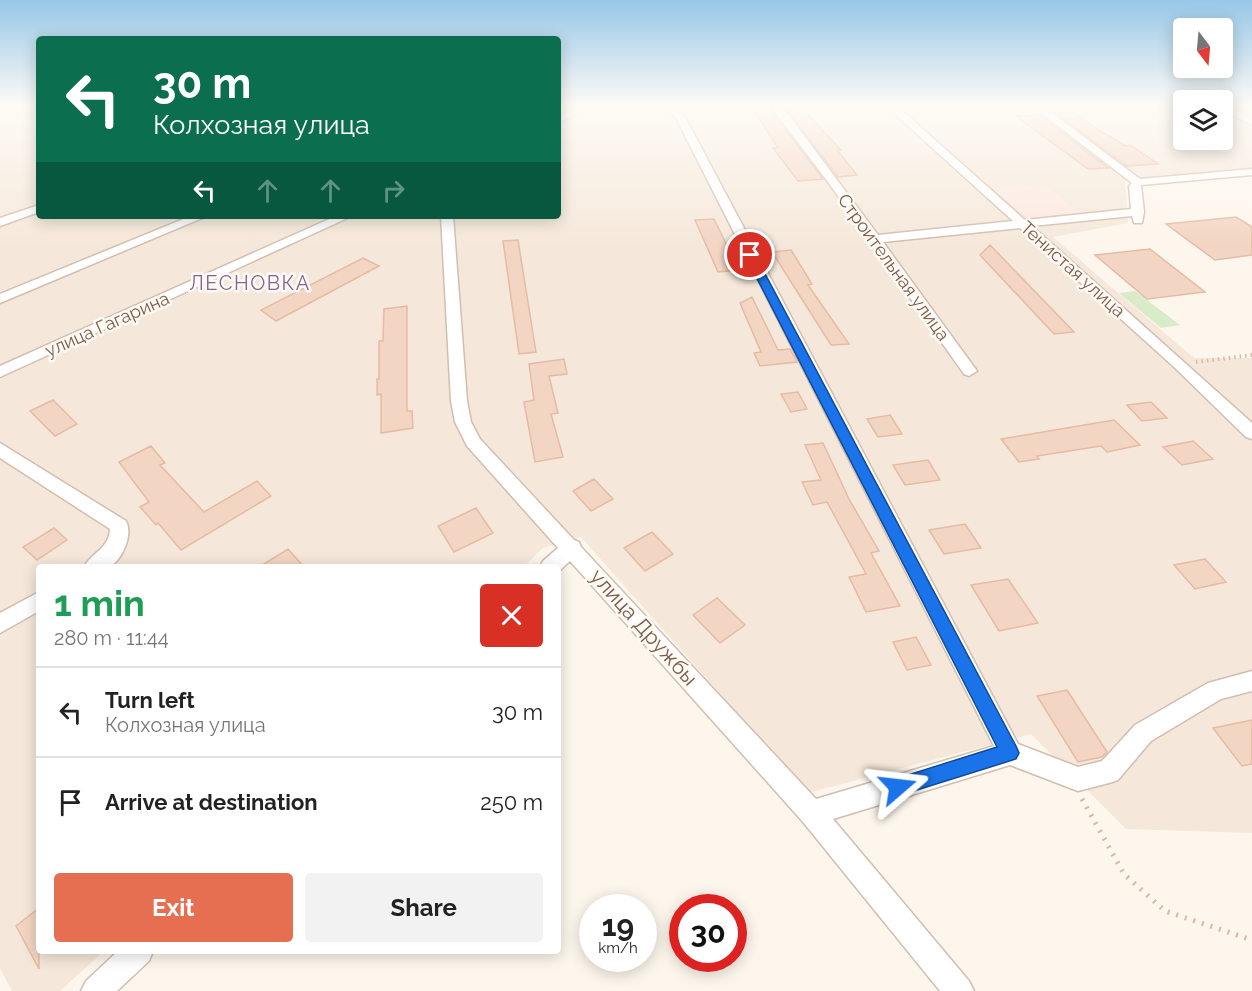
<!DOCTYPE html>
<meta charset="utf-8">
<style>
:root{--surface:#fff;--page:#f2f2f2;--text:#222;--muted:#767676;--line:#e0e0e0;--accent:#e76f51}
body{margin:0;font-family:Raleway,sans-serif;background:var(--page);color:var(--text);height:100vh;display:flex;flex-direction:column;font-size:22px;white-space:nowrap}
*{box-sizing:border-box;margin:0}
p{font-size:20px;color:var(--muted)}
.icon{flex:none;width:33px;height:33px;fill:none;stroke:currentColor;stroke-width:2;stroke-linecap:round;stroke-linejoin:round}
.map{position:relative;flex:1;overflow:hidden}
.panel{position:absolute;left:36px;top:564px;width:525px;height:390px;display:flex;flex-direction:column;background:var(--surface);border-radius:6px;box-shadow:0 3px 15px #0003}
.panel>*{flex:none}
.banner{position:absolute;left:36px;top:36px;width:525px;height:183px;border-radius:6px;box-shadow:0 3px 15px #0003;background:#0b6e4f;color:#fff;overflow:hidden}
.needle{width:39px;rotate:164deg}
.controls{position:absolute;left:1173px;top:18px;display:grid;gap:12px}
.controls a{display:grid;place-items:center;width:60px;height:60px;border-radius:6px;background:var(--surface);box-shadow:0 3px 15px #0003;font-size:30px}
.speed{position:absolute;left:579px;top:894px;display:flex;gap:12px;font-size:30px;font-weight:700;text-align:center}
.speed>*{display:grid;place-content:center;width:78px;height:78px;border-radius:50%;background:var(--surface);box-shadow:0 3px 15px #0003;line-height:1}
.speed small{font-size:15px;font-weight:400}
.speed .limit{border:9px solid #d22;background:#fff;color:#111}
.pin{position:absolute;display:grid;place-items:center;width:51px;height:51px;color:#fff;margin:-26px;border:3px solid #fff;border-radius:50%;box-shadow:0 2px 6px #0007}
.me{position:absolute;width:66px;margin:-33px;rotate:73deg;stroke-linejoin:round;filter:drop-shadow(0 0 4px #0008)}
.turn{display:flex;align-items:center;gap:21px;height:126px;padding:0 18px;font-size:27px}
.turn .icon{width:78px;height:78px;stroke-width:2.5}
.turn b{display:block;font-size:42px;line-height:51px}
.lanes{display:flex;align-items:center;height:57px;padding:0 18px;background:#0003;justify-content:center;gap:30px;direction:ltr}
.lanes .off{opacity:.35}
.round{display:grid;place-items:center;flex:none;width:63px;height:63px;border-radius:6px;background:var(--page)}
.head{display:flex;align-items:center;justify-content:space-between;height:102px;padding:0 18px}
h1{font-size:36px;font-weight:700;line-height:45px;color:#1e9e55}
.cta{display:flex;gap:12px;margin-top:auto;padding:12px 18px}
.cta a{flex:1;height:69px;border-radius:6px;background:var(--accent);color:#fff;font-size:24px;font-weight:700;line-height:69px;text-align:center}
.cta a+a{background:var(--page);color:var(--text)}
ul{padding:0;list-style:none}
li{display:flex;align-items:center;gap:18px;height:90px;padding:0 18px;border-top:2px solid var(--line)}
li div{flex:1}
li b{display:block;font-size:22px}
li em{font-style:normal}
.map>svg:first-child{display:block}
.residential{fill:#f5e8da}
.commercial{fill:#fde8e0}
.green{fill:#d8ecc9}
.building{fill:#f3d5c3;stroke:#e6bba3;stroke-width:1.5}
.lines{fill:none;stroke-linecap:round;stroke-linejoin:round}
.minor-casing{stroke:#d1beb0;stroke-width:3}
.path-far1{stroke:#d9b8a5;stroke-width:4;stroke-dasharray:1.5 4;stroke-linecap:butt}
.path{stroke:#d9b8a5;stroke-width:5;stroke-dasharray:2 7;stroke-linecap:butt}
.minor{fill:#fff;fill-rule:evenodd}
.route{fill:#1a73e8;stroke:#114b97;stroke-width:1.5}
.labels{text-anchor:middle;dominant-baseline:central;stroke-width:5;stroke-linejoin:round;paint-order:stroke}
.far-street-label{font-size:18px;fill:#7a5c4d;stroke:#fffaf3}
.far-quarter-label{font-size:20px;letter-spacing:1.5px;fill:#846695;stroke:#fffaf3}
.street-label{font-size:21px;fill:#7a5c4d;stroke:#fffaf3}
</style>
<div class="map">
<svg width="1252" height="991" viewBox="0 0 1252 991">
<rect width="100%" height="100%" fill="#fdf6ec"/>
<path class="residential" d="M0,107h39v109h519v-109h625l1,33h38l1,-33h29v62l-127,12 3,42 -75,14 141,121h58v475l-126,-4 -95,-95 -223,59 -227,-256 -38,11 -20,19h-484v384h65l-44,40h-48l-12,-23z"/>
<path class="commercial" d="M1033,185l5,4 11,-1 32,26 -54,4 -33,-30z"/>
<path class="green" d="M1135,291l45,34 -19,3 -42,-35z"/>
<path class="building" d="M801,107l40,43h-4l20,25 -19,2 -53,-69z
M770,109l53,70 -25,2 -25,-33h5l-24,-38z
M1073,112l27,19 26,15 4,-1 28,19 -31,2 -71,-53z
M1039,115l69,53 -20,1 -72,-53z
M1236,217l16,10v28l-37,5 -49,-36z
M714,219l20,41 5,10 -21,2 -23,-52z
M518,240l18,112 -17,2 -16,-113z
M990,245l57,59 27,28 -20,2 -74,-79z
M1150,249l55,43 -58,7 -52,-44z
M791,250l21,34 -4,1 41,59 -18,1 -59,-93z
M363,258l16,8 -103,55 -15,-11z
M752,297l26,53 12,-1 7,13 -37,4 -6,-13 7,-1 -21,-49z
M407,306v105h5l1,17 -32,5v-39l-4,1v-16h2v-38h4l1,-32z
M564,359l3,15 -18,2 9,37 -7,1 12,43 -28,5 -11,-60 10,-2 -5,-36z
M798,392l9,17 -16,3 -10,-18z
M53,400l24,24 -22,12 -25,-25z
M1151,402l16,16 -25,3 -15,-16z
M890,415l12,19 -24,3 -11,-18z
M1114,420l26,25 -33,7 -6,-6 -64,10 2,3 -20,3 -18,-23z
M1193,441l20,18 -31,6 -19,-18z
M823,443l26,56 30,52 -8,2 29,53 -34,6 -17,-35 17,-3 -39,-72 -14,3 -11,-23 19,-2 -16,-35z
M151,446l14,17 -5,2 44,47 53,-31 14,15 -90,54 -23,-27 -2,2 -16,-18 9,-5 -30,-40z
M928,460l12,20 -35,5 -12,-20z
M594,479l19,20 -22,12 -18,-20z
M476,508l17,25 -39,19 -16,-26z
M965,524l16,24 -37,6 -15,-24z
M54,528l13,12 -30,20 -14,-13z
M652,532l21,22 -28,17 -21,-23z
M288,549l16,18h-45z
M1205,559l21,23 -31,7 -21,-24z
M1008,579l30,44 -39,8 -28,-46z
M717,598l28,27 -25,18 -27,-28z
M916,637l15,28 -24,5 -14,-28z
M1067,690l40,62 -5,5 -24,5 -41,-66z
M1252,720v44l-10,2 -29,-38z
M39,908v61l-23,-43z"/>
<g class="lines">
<defs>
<path id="minor" d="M578,107h13l-33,16v-7z
M663,107h11l11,10 333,627 60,23 24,-6 33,-36 73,-42 44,-12v20l-31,8 -70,42 -33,39 -9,3 -31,8 -68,-26 -177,54 136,162 5,10h-34l-137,-169 -233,-261 -12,11v-5h-18l3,-6 15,-13 -91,-102 -12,-24 -4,-21 -10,-185h12l14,185 4,21 9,17 94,101 5,2 2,5 235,252 178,-53 -318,-628z
M771,107h10l7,7 90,121 135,-14 -126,-114h11l127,113 106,-11 -2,-23 3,-3 -99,-76h11l96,72 112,-10v6l-111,10 3,27 -2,11h-8l-2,-7 -100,10 220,197v16l-6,-2 -72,-70 -154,-139 -137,14 94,129 -8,5 -5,-2 -136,-192z
M1222,107h8l22,11v7l-30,-15z
M39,205v7l-39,14v-8z
M191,216h16l-207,87v-9z
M336,216h16l-352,161v-11z
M0,443l126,78c7,13 -3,40 -18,46 -6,2 -17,0 -24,0 8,-15 25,-18 26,-38l-110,-71z
M39,592v19l-39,22v-20z
M118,951h35l-4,10 -32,30h-36l5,-10z"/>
</defs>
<use href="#minor" class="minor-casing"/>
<path class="path-far1" d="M1196,362l56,-7"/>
<path class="path" d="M1082,799l42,75 41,37 87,29"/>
<use href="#minor" class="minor"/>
</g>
<linearGradient id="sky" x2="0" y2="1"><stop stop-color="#97c7e8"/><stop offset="0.43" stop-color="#fefbf6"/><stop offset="1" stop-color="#fefbf6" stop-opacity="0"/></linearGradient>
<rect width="1252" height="246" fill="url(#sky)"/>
<path class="route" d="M750,252l5,3 261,491 3,7 -3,6 -118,37 -6,-3 -3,-6 3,-7 105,-33 -252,-492z"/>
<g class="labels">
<g class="far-street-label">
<text transform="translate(894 267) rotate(54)">Строительная улица</text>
<text transform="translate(1073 269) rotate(42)">Тенистая улица</text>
<text transform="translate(107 324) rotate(-24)">улица Гагарина</text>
</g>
<g class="far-quarter-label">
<text x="250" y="283">ЛЕСНОВКА</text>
</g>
<g class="street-label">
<text transform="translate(644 627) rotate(48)">улица Дружбы</text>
</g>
</g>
</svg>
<div class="controls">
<a><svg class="needle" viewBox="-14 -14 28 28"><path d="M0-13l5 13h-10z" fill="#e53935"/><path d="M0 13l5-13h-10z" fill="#767676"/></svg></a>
<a><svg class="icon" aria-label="layers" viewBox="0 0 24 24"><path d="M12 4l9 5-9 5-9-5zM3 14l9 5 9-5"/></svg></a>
</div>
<div class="speed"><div>19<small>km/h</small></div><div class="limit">30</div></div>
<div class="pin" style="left:750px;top:255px;background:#d93025"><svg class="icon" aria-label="arrive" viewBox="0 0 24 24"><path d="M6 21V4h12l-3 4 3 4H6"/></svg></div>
<svg class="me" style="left:898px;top:787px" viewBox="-20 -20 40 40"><path d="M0-17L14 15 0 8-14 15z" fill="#1a73e8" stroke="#fff" stroke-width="4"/></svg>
<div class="banner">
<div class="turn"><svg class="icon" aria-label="left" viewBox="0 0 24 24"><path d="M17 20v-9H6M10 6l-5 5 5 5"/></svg><div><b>30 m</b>Колхозная улица</div></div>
<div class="lanes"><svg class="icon" aria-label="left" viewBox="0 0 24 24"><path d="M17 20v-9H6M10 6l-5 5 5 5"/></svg><svg class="icon off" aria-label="ahead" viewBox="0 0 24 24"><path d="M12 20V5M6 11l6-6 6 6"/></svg><svg class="icon off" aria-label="ahead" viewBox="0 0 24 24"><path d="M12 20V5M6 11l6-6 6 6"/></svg><svg class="icon off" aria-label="right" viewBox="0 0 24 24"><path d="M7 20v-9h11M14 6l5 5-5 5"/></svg></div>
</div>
<section class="panel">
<div class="head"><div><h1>1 min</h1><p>280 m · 11:44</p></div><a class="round" style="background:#d93025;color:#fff"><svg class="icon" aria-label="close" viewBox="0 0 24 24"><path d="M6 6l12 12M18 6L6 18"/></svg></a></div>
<ul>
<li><svg class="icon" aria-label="left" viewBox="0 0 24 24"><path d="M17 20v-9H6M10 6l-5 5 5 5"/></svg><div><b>Turn left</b><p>Колхозная улица</p></div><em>30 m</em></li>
<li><svg class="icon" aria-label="arrive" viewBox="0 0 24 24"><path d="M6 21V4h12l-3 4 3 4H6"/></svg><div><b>Arrive at destination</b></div><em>250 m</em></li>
</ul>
<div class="cta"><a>Exit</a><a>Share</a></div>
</section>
</div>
